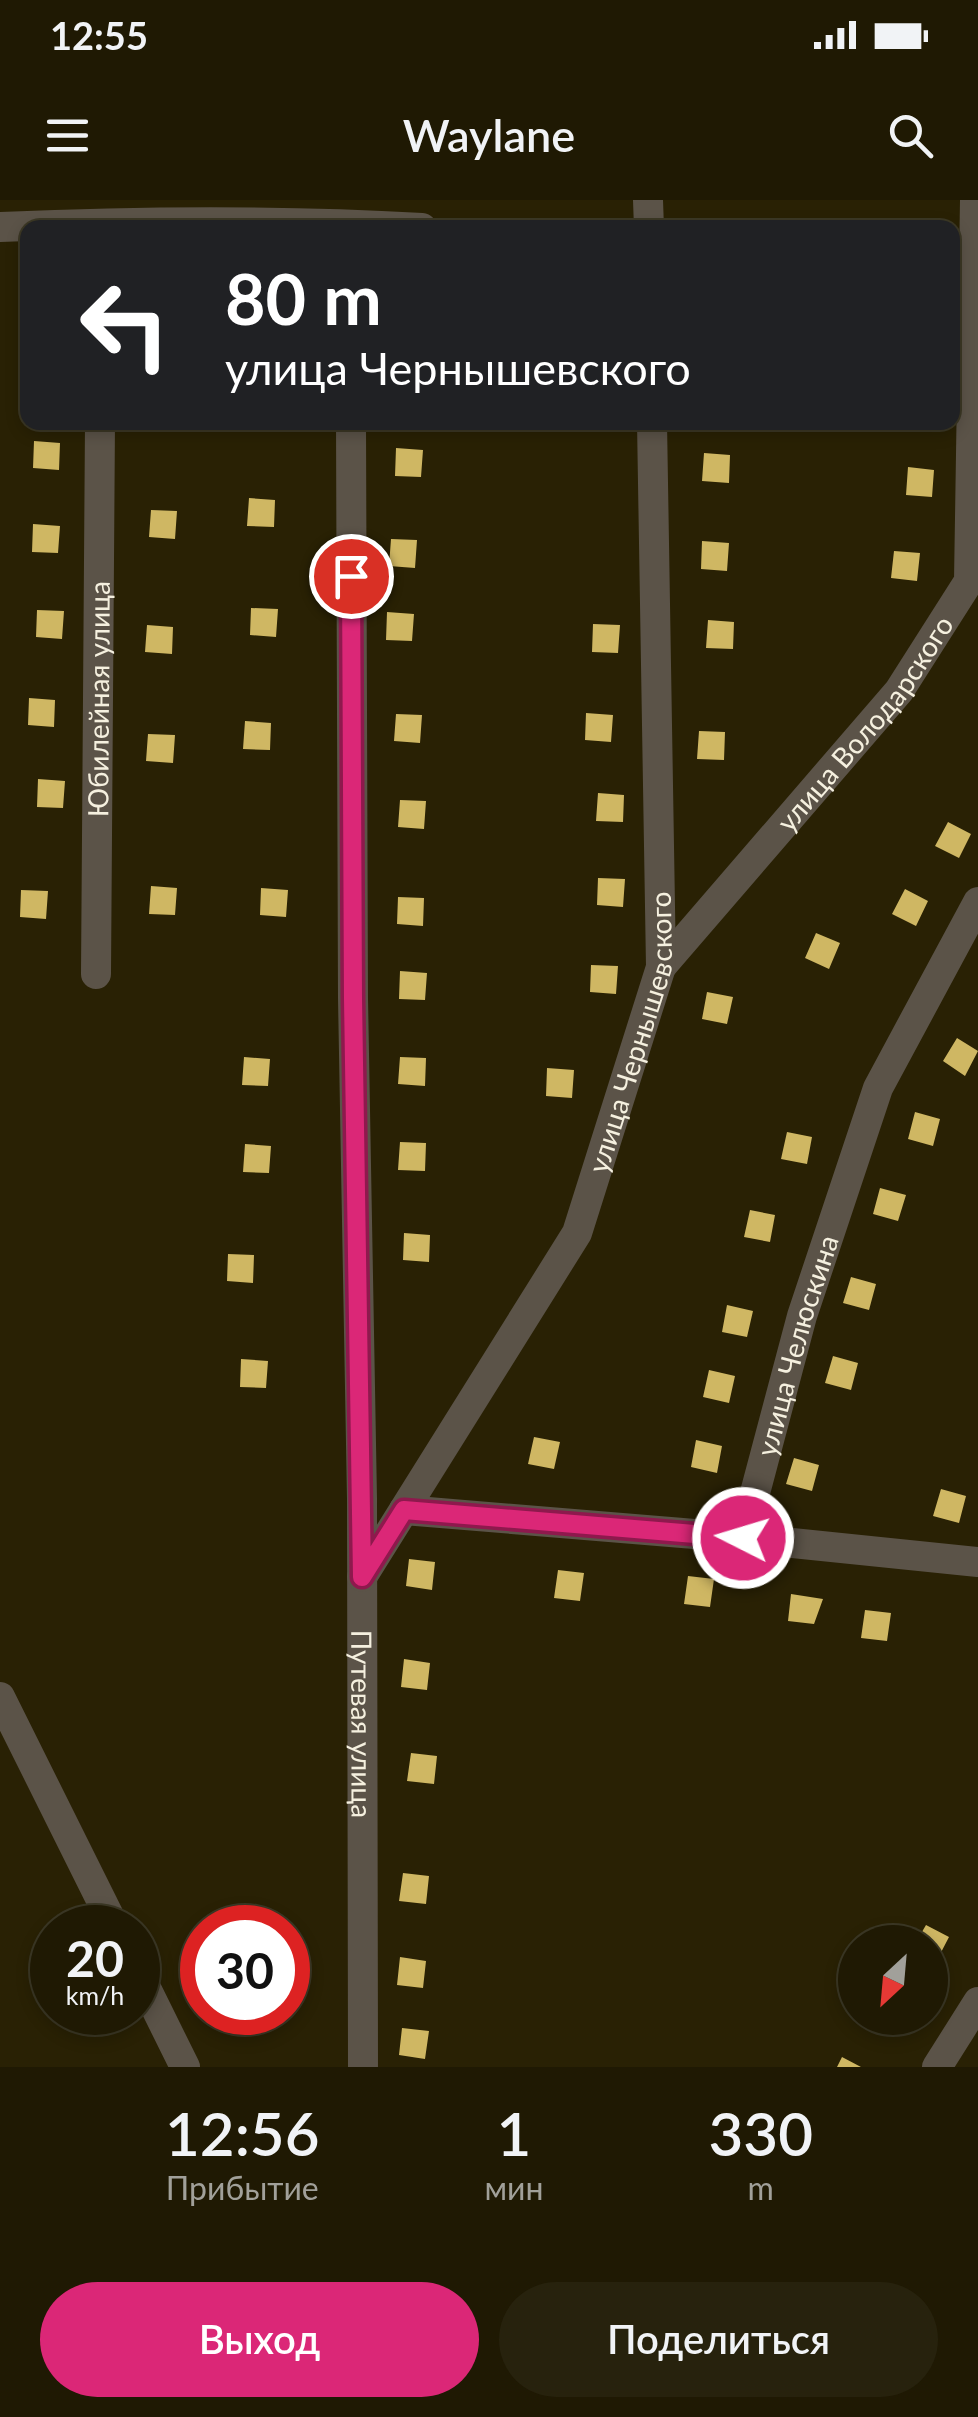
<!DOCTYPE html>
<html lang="ru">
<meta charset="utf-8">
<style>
:root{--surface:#1f1903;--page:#27220d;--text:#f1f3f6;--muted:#a1a09a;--line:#3c3825;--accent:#db2777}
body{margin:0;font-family:Lato,sans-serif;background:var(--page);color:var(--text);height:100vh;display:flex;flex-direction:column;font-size:38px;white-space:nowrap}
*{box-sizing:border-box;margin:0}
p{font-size:32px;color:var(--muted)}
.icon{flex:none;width:55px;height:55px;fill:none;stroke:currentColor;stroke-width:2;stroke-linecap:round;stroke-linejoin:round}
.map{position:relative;height:1867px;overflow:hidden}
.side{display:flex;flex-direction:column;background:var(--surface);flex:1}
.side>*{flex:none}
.hud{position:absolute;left:20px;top:20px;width:940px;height:210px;border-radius:20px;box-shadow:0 5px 15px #0003,0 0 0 2px var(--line);background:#202124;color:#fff;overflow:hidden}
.needle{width:65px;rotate:206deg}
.buttons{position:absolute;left:838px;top:1725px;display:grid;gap:20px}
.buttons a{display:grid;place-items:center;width:110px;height:110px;border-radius:50%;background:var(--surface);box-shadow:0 5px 15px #0003,0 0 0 2px var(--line);font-size:50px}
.speed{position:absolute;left:30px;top:1705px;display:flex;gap:20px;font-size:50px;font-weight:700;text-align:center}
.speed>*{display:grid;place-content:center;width:130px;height:130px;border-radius:50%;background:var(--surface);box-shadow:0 5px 15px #0003,0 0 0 2px var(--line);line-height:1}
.speed small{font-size:25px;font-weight:400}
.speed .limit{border:15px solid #d22;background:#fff;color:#111}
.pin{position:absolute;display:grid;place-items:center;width:85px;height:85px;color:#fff;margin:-42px;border:5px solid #fff;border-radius:50%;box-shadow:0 2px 10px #0007}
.me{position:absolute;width:110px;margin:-55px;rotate:275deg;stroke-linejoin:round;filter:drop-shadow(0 0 8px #0008)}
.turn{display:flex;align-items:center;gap:35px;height:210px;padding:0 40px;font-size:45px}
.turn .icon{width:130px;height:130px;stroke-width:2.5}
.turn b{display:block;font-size:70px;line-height:85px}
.eta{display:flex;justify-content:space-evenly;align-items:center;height:170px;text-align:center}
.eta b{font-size:60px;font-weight:600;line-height:70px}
.action{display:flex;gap:20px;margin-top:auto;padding:20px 40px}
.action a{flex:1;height:115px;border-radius:60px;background:var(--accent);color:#fff;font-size:40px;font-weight:600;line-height:115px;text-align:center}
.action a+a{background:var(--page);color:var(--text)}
.status{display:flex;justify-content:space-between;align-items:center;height:70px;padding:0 50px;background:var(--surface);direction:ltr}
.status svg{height:28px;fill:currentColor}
header{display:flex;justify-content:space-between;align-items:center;height:130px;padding:0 40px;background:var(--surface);font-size:45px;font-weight:600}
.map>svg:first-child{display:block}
.building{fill:#cfb763}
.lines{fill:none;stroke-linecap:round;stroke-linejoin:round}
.street{stroke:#5b5348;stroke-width:30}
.route-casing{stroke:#8e194d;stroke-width:25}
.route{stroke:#db2777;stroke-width:18}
.labels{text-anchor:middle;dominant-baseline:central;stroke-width:10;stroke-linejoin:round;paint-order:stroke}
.street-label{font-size:28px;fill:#f5f0df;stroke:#1f1700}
</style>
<div class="status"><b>12:55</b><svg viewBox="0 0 49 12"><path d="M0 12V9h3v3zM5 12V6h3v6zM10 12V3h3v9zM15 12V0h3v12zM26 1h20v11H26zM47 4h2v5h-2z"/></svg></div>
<header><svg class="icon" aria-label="menu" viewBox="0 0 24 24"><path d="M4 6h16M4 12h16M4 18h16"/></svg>Waylane<svg class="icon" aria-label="search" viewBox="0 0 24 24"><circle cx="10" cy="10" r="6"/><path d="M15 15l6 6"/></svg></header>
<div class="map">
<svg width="978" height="1867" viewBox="0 0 978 1867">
<rect width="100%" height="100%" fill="#292104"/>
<path class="building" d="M34,241l26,2 -1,27 -26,-2z
M396,248l27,2 -2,27 -26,-1z
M704,253l26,2 -1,28 -27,-2z
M908,267l26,3 -2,27 -26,-2z
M249,298l26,2 -1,27 -27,-1z
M151,310l26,1 -2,28 -26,-2z
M33,324l27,2 -2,27 -26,-1z
M391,339l26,1 -2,28 -26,-2z
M702,341l27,2 -2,28 -26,-2z
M894,351l26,2 -3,28 -26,-3z
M251,408l27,1 -2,28 -26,-2z
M37,410l27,1 -2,28 -26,-2z
M387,412l27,2 -2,27 -26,-1z
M708,420l26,2 -1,27 -27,-1z
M593,424l27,1 -2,28 -26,-1z
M147,425l26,2 -1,27 -27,-2z
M29,498l26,2 -1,27 -26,-2z
M586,513l27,2 -2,27 -26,-2z
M396,514l26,1 -2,28 -26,-2z
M245,521l26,2 -1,27 -27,-1z
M699,531l26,1 -1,28 -27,-1z
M148,534l27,1 -2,28 -27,-2z
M38,579l27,2 -2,27 -26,-1z
M598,593l26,2 -1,27 -27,-1z
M400,600l26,1 -2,28 -26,-2z
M948,622l23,12 -12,24 -24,-12z
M598,678l27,1 -2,28 -26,-2z
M151,686l26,2 -2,27 -26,-1z
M261,688l27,2 -2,27 -26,-2z
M905,689l23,12 -12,25 -24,-12z
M21,690l27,1 -2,28 -26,-2z
M398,697l26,1 -1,28 -26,-2z
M816,733l24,10 -11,26 -24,-11z
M591,765l27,1 -2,28 -26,-2z
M400,771l27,2 -2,27 -26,-1z
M707,792l26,5 -6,27 -25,-5z
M957,838l21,13 -13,25 -22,-15z
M244,857l26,2 -2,27 -26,-1z
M400,857l26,1 -1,28 -27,-2z
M547,868l27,2 -2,28 -26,-2z
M915,912l25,7 -7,27 -25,-7z
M787,932l25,5 -5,27 -26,-5z
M400,942l26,1 -1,28 -27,-1z
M245,944l26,2 -2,27 -26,-1z
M880,988l26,7 -8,26 -25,-7z
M750,1010l25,5 -5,27 -26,-5z
M404,1033l26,2 -1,27 -26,-2z
M228,1054l26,1 -1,28 -26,-2z
M851,1077l25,7 -7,26 -26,-7z
M727,1105l26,6 -6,26 -25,-5z
M833,1156l25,7 -7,27 -26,-7z
M241,1159l27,2 -2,27 -26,-1z
M709,1170l26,6 -6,27 -26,-6z
M534,1237l26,5 -6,27 -26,-5z
M696,1240l26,6 -5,27 -26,-6z
M794,1258l25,7 -7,26 -26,-7z
M941,1289l25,7 -7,27 -26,-7z
M409,1359l26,3 -3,28 -26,-4z
M558,1370l26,3 -4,28 -26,-3z
M688,1376l26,3 -4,28 -26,-3z
M791,1394l32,5 -9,25 -26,-3z
M865,1410l26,3 -4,28 -26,-3z
M404,1459l26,4 -3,27 -26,-3z
M411,1553l26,3 -3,28 -27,-3z
M403,1673l26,3 -3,28 -27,-3z
M926,1725l23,12 -13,25 -6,-3v-17h-14z
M400,1757l26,4 -3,27 -26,-3z
M402,1828l27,3 -4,28 -26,-4z
M842,1857l19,10h-24z"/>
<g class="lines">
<g class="street">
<path d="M648,0l1,28"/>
<path d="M0,27c140,-6 282,-7 422,1"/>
<path id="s1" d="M351,222l2,576 9,501 1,568"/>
<path id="s2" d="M661,767l238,-276 70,-110 6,-381"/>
<path id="s3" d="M96,774l4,-552"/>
<path id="s4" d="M404,1310l339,28 59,-222 76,-228 100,-186"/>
<path d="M743,1338l235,24"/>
<path id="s5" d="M362,1377l215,-344 84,-266 -9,-545"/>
<path d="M0,1497l115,231"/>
<path d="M138,1772l47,95"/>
<path d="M937,1867l41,-65"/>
</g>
</g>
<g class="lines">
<defs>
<path id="route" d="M351,376l2,422 9,579 42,-67 339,28"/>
</defs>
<use href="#route" class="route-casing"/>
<use href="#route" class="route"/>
</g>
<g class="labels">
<g class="street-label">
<text stroke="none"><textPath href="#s3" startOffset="275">Юбилейная улица</textPath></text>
<text stroke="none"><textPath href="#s2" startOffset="318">улица Володарского</textPath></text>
<text stroke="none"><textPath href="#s5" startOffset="615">улица Чернышевского</textPath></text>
<text stroke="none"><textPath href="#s4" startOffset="540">улица Челюскина</textPath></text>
<text stroke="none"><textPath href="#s1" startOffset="1302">Путевая улица</textPath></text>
</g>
</g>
</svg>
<div class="buttons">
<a><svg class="needle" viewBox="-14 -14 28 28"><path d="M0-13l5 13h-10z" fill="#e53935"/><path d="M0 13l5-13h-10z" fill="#a1a09a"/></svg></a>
</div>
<div class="speed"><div>20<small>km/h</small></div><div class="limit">30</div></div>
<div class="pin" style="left:351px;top:376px;background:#d93025"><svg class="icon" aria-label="arrive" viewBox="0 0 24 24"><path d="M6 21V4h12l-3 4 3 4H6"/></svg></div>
<svg class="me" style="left:743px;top:1338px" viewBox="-20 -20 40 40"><circle r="17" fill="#db2777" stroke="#fff" stroke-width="3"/><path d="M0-11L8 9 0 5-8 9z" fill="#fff"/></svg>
<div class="hud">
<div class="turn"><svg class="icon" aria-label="left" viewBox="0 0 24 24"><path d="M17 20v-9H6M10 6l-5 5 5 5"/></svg><div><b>80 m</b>улица Чернышевского</div></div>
</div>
</div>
<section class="side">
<div class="eta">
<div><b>12:56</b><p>Прибытие</p></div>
<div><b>1</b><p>мин</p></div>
<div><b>330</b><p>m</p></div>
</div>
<div class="action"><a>Выход</a><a>Поделиться</a></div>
</section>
